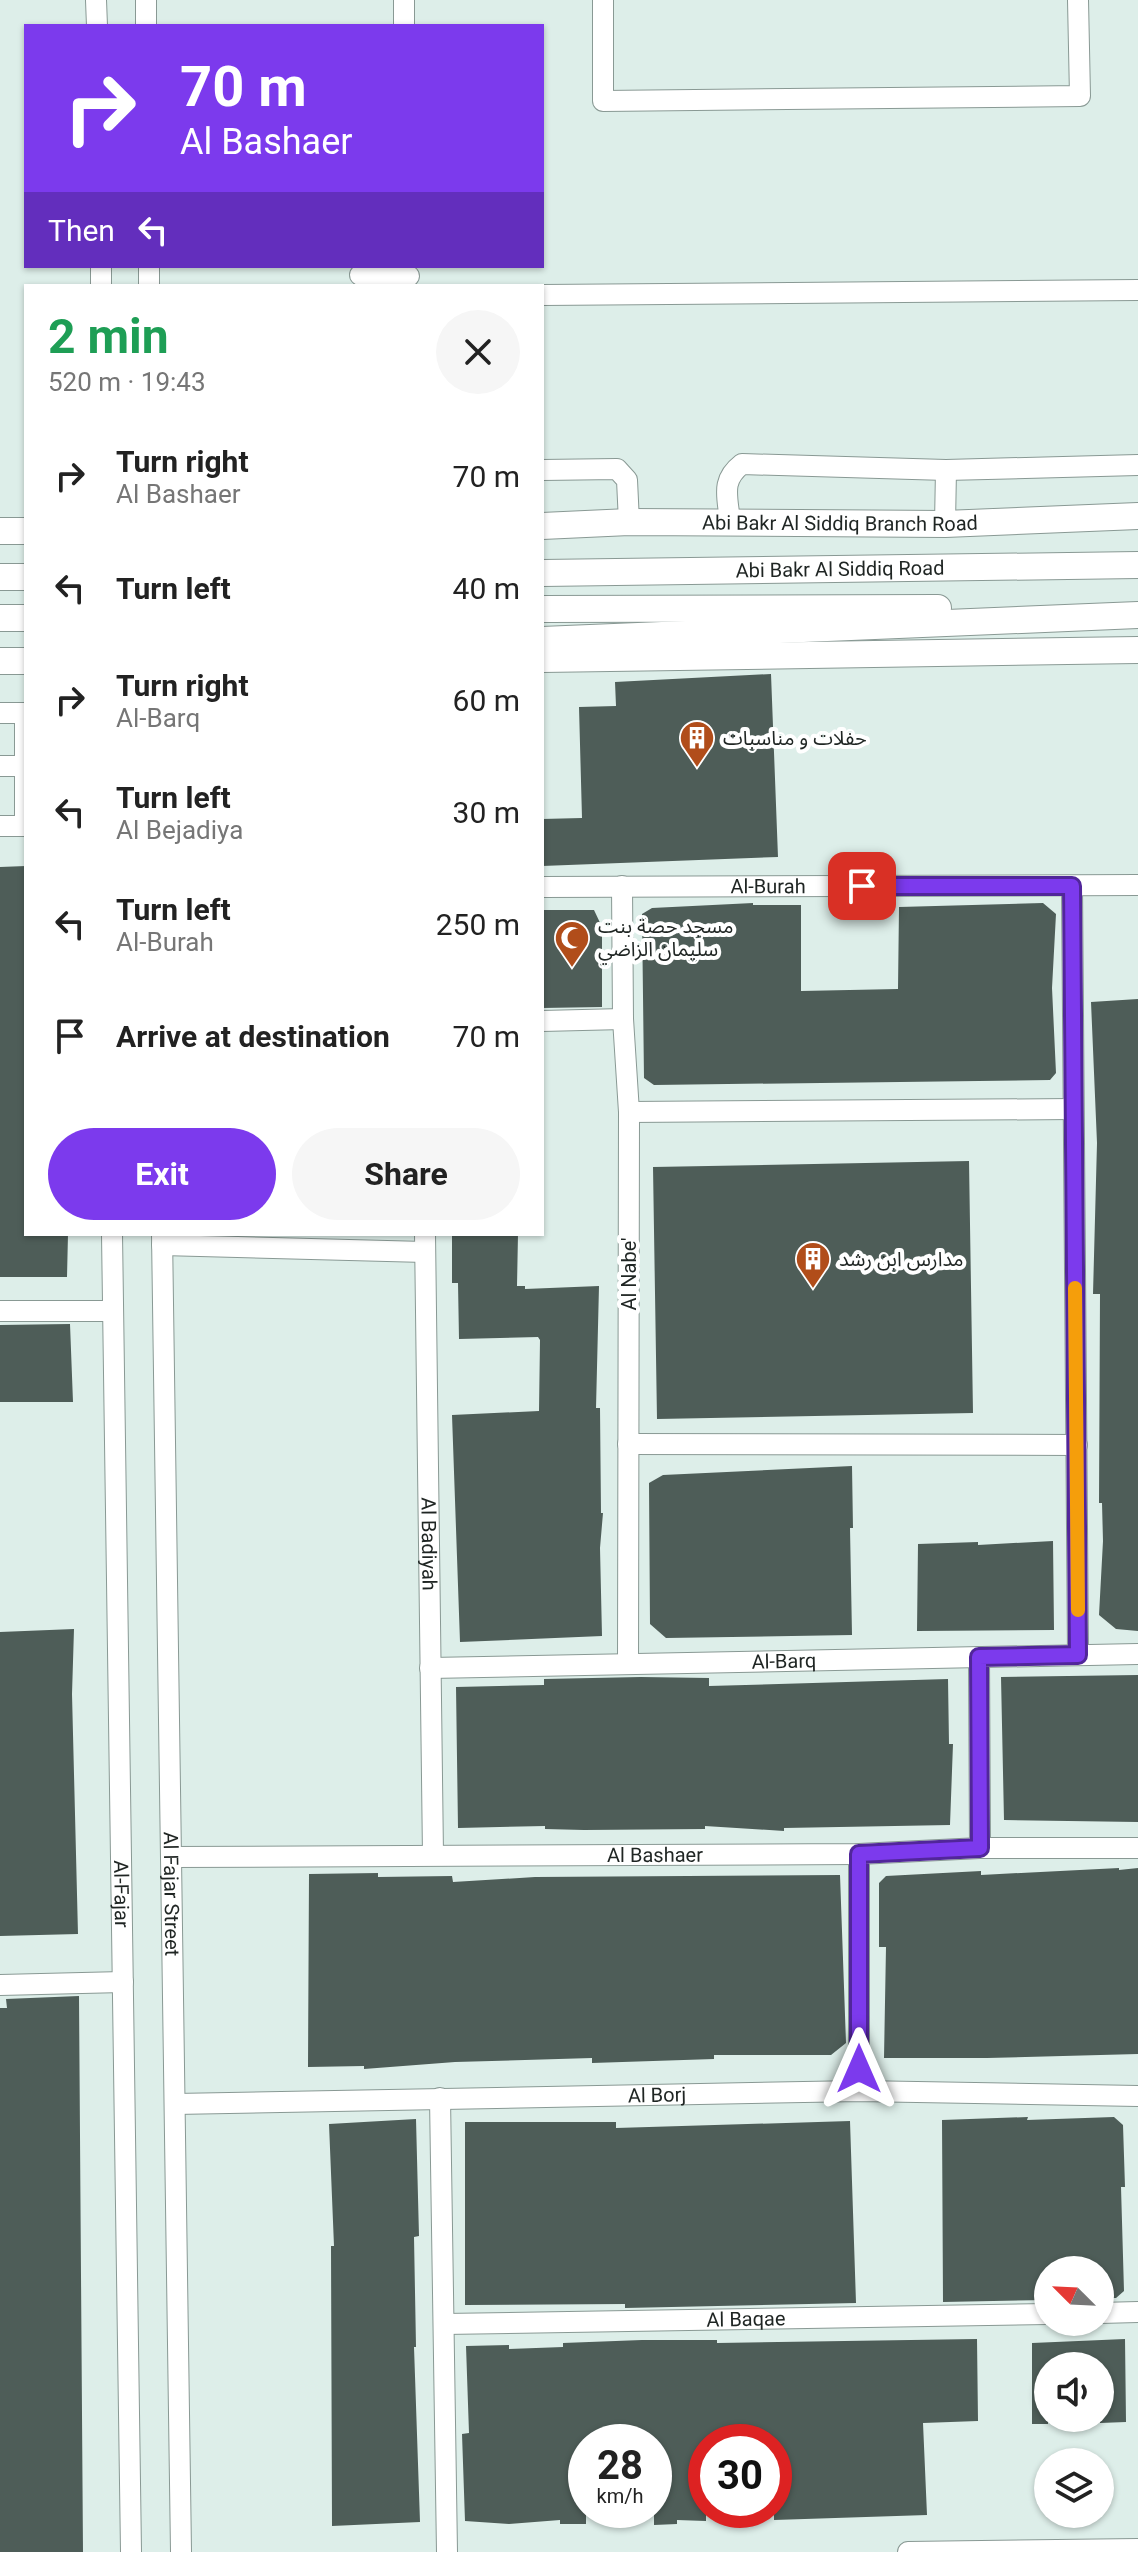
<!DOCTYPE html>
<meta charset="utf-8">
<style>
:root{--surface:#fff;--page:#f6f6f6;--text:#222;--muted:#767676;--accent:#7c3aed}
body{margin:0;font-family:Roboto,"Noto Sans Arabic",sans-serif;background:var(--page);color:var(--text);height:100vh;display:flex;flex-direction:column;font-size:30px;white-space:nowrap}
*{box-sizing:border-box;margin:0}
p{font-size:26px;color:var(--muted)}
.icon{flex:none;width:44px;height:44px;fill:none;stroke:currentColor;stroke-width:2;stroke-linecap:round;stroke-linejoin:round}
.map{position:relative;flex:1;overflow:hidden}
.panel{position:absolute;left:24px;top:284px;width:520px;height:952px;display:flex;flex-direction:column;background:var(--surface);border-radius:0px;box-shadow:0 2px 6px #0004}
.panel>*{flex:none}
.banner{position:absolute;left:24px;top:24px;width:520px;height:244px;border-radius:0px;box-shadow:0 2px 6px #0004;background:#7c3aed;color:#fff;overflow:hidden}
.needle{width:52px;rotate:294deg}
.controls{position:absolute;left:1034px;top:2256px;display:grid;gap:16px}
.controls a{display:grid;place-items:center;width:80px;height:80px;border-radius:50%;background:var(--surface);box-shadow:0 2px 6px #0004;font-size:40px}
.speed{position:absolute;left:568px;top:2424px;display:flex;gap:16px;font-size:40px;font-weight:700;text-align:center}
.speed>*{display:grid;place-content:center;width:104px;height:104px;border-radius:50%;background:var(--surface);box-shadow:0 2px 6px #0004;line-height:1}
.speed small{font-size:20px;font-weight:400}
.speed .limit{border:12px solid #d22;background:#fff;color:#111}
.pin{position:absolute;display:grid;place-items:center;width:68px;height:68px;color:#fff;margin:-34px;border-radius:16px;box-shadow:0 4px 12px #0006}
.me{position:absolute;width:88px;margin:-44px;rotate:0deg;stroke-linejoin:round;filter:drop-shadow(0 0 6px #0008)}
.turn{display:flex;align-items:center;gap:28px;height:168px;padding:0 24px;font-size:36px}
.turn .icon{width:104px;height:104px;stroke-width:2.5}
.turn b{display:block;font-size:56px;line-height:68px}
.then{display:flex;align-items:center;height:76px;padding:0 24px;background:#0003;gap:16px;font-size:30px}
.round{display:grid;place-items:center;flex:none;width:84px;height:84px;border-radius:42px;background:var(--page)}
.head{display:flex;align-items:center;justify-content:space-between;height:136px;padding:0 24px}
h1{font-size:48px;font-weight:700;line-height:60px;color:#1e9e55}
.button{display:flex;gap:16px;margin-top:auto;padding:16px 24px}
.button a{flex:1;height:92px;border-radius:48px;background:var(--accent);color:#fff;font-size:32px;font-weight:700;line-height:92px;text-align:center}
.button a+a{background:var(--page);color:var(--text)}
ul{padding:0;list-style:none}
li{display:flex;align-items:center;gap:24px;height:112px;padding:0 24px}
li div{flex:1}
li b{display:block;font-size:30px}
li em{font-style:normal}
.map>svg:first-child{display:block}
.building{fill:#4e5d58}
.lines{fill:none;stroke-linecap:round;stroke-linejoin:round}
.minor-casing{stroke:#899994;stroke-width:22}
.major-casing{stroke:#899994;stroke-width:28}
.minor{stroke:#fff;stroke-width:20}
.major{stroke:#fff;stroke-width:26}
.route-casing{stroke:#51269a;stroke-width:20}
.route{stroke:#7c3aed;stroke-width:14}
.slow{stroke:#f59e0b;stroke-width:14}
.labels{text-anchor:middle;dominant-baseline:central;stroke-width:8;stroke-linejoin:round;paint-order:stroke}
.street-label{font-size:20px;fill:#1f2523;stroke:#fff}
.poi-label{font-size:20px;fill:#1f2523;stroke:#fff;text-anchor:start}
</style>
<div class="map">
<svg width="1138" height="2552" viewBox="0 0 1138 2552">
<rect width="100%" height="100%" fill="#ddeee9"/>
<path class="building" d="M771,674l7,183 -236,9v-47l40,-1 -3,-111 37,-1 -1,-24z
M26,866v368h42l-1,43h-67v-410z
M753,903v2h48v86l97,-2 1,-82 144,-4 13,11 -4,74 4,85 -6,7 -396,5 -10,-7 -2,-164 10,-6z
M542,910h52l8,17v80l-60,1z
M1138,999v632l-22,-2 -17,-14 4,-74 -1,-38h-3l1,-209h-7l4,-151 -6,-141z
M969,1161l4,252 -316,6 -4,-252z
M452,1234h66l-1,52h8v3l74,-3 -3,122h4l1,105h2l-3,35 2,88 -142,6 -8,-227 87,-4 1,-71 -2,-3 -79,2 -1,-56h-6z
M70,1324l3,78h-73v-77z
M852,1466l1,62h-3l2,107 -186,3 -16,-14 -1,-141 14,-8z
M1053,1541l1,89 -137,1 1,-87 60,-2v3z
M74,1629l-2,65 6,240 -78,2v-304z
M1138,1675v147l-134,-2 -3,-143z
M641,1677l68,1v8l239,-7 1,65h4l-3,81 -166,3v3l-79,-5v3l-121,1 -39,-1v-3l-87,2 -2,-141 88,-2v-6z
M1119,1868v2l19,-2v186l-151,4h-103l2,-111h-7v-64l7,-7 95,-5v4z
M378,1873v4l74,-1 1,6 82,-5 305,-2 6,168 -15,12h-117v4l-122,4v-5l-137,4 -91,7v-3l-56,1 1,-193z
M79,1996l4,556h-83v-544h7l-1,-9z
M1028,2117l-1,3 87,-3 9,8 2,62h-4l3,104 -8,7h-16v-28h-52v30l-105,2 -1,-182z
M416,2119l3,117 -5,1 2,110h-2l6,175 -88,4 -1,-280h3l-5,-122z
M850,2121l6,182 -231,5v-4l-160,1v-183h151v6z
M977,2339l1,82 -55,2 4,92 -153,5v-78h-68v79l-29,-1v4l-23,1v-83h-68v82h-26v-4l-51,4 -44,-3 -3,-87 7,-1 -3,-87 43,-1v4l54,-2v-4l79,-3h75v3z
M1125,2339l1,83 -26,1v-57h-52v58h-16v-81z"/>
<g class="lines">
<defs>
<g id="minor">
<path d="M96,0l1,26"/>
<path d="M146,0v26"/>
<path d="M404,0v26"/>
<path d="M603,0v101l477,-5 -2,-96"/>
<path d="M101,266v20"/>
<path d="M149,266v20"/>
<path d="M360,275l49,1"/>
<path d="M542,295l596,-5"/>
<path d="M542,470l75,-1 10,11 2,42"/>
<path d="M730,522c-2,-25 -10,-41 12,-58l204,6 192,-5"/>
<path d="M945,524l1,-54"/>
<path d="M0,713h26"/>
<path d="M25,713v113"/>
<path d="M0,766h25"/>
<path d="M0,826h26"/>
<path d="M622,886l1,133 6,93 -1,551"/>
<path d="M1072,886l6,769"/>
<path id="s1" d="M542,887l596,-2"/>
<path d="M542,1021l81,-2"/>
<path d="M629,1112l443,-3"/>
<path id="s2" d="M112,1234l19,1318"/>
<path id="s3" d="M162,1234l19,1318"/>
<path id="s4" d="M425,1234l8,621"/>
<path d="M162,1245l263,7"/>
<path d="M0,1311h113"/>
<path d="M628,1444l449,1"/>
<path d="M979,1657l1,191"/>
<path id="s5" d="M430,1668l708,-14"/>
<path d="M859,1854v237"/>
<path id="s6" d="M171,1857l688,-3 121,-6h158"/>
<path d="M0,1985l123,-3"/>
<path d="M440,2098l7,454"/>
<path id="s7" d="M175,2104l684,-13 279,5"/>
<path d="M1100,2313l38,-1"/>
<path id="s8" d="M444,2324l604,-10"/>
<path d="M908,2552l230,-3"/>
</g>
<g id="major">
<path id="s9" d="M542,526l87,-4 316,2 193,-8"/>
<path d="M0,531h26"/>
<path id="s10" d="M542,573l596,-8"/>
<path d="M0,577h26"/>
<path d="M542,609l396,-1"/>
<path d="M0,618h26"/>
<path d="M542,640l596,-25"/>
<path d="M542,659l596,-9"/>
<path d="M0,661h26"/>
</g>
</defs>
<use href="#minor" class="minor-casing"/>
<use href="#major" class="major-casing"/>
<use href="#minor" class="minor"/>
<use href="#major" class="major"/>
</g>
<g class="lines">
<defs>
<path id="route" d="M859,2069v-215l121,-6 -1,-191 99,-2 -6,-769h-210"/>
</defs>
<use href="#route" class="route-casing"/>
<use href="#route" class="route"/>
<path class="slow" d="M1075,1288l3,322"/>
</g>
<defs>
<symbol id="building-pin" viewBox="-11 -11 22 30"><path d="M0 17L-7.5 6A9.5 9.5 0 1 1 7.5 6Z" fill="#b14d1a" stroke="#fff"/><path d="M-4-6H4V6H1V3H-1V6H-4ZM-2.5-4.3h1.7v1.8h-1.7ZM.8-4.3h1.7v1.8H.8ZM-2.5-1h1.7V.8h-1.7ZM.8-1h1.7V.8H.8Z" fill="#fff"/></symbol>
<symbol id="mosque-pin" viewBox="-11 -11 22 30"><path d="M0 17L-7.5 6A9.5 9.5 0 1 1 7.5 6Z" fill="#b14d1a" stroke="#fff"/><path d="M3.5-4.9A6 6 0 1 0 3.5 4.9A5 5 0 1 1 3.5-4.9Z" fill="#fff"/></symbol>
</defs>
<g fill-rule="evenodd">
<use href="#building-pin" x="677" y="718" width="40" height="54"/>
<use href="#mosque-pin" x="552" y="918" width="40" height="54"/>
<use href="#building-pin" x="793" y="1239" width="40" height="54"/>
</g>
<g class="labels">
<g class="street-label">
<text stroke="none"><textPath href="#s9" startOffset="298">Abi Bakr Al Siddiq Branch Road</textPath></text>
<text stroke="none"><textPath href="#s10" startOffset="298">Abi Bakr Al Siddiq Road</textPath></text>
<text stroke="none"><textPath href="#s1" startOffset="226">Al-Burah</textPath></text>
<text transform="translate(629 1274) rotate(-90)">Al Nabe'</text>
<text stroke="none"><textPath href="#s4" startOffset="310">Al Badiyah</textPath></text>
<text stroke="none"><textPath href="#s5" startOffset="354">Al-Barq</textPath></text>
<text stroke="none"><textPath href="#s6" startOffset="484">Al Bashaer</textPath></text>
<text stroke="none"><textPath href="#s2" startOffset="660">Al-Fajar</textPath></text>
<text stroke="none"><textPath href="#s3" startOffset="660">Al Fajar Street</textPath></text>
<text stroke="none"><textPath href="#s7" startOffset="482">Al Borj</textPath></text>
<text stroke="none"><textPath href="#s8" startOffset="302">Al Baqae</textPath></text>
</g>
<g class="poi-label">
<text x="723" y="738">حفلات و مناسبات</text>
<text x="598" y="926">مسجد حصة بنت<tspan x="598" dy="23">سليمان الزاضي</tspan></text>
<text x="839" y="1259">مدارس ابن رشد</text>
</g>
</g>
</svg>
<div class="controls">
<a><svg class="needle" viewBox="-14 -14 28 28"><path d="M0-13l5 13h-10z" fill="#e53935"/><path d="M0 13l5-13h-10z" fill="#767676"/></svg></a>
<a><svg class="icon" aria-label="sound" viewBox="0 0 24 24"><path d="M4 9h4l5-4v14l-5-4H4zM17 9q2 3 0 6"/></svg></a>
<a><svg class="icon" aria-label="layers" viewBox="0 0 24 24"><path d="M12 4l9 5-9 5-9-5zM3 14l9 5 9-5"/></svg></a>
</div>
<div class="speed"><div>28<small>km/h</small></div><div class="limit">30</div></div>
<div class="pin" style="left:862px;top:886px;background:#d93025"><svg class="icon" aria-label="arrive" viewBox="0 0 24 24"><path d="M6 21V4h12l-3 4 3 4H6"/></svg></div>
<svg class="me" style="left:859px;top:2069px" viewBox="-20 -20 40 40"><path d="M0-17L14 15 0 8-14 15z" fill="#7c3aed" stroke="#fff" stroke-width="4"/></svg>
<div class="banner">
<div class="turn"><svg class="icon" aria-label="right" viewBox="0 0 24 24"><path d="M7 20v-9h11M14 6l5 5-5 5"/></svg><div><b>70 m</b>Al Bashaer</div></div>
<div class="then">Then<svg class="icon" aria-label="left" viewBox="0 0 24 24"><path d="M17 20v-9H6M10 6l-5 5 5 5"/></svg></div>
</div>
<section class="panel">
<div class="head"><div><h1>2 min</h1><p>520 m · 19:43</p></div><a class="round"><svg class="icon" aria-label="close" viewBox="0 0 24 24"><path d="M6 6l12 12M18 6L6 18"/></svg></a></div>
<ul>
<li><svg class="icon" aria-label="right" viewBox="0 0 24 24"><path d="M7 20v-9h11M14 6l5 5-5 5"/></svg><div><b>Turn right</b><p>Al Bashaer</p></div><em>70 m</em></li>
<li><svg class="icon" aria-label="left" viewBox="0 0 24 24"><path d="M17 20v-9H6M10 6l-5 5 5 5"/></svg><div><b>Turn left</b></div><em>40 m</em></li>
<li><svg class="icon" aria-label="right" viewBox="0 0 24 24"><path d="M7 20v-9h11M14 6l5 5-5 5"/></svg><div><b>Turn right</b><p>Al-Barq</p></div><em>60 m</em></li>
<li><svg class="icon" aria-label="left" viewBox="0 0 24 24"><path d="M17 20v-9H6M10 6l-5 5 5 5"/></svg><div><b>Turn left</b><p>Al Bejadiya</p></div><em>30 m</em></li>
<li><svg class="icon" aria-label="left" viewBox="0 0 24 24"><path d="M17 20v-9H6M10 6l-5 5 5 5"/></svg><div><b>Turn left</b><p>Al-Burah</p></div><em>250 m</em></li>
<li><svg class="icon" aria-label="arrive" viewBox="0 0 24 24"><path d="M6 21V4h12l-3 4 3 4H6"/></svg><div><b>Arrive at destination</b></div><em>70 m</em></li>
</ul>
<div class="button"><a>Exit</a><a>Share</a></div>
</section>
</div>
